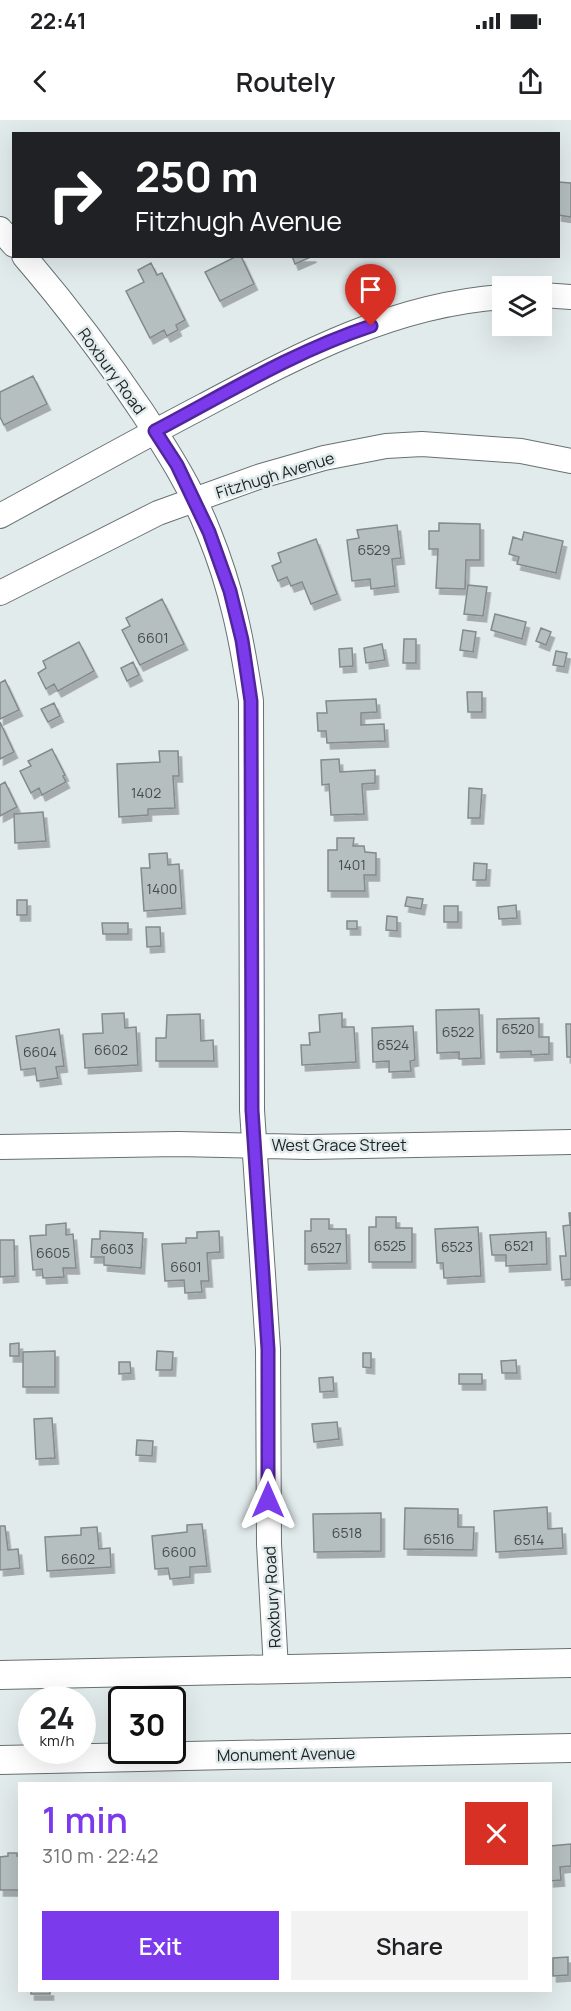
<!DOCTYPE html>
<meta charset="utf-8">
<style>
:root{--surface:#fff;--page:#f2f2f2;--text:#202124;--muted:#757577;--accent:#7c3aed}
body{margin:0;font-family:Manrope,sans-serif;background:var(--page);color:var(--text);height:100vh;display:flex;flex-direction:column;font-size:22px;white-space:nowrap}
*{box-sizing:border-box;margin:0}
p{font-size:20px;color:var(--muted)}
.icon{flex:none;width:33px;height:33px;fill:none;stroke:currentColor;stroke-width:2;stroke-linecap:round;stroke-linejoin:round}
.map{position:relative;flex:1;overflow:hidden}
.details{position:absolute;left:18px;top:1662px;width:534px;height:210px;display:flex;flex-direction:column;background:var(--surface);border-radius:0px;box-shadow:0 6px 24px #0002}
.details>*{flex:none}
.guide{position:absolute;left:12px;top:12px;width:548px;height:126px;border-radius:0px;box-shadow:0 6px 24px #0002;background:#202124;color:#fff;overflow:hidden}
.buttons{position:absolute;left:492px;top:156px;display:grid;gap:12px}
.buttons a{display:grid;place-items:center;width:60px;height:60px;border-radius:0px;background:var(--surface);box-shadow:0 6px 24px #0002;font-size:30px}
.speed{position:absolute;left:18px;top:1566px;display:flex;gap:12px;font-size:30px;font-weight:700;text-align:center}
.speed>*{display:grid;place-content:center;width:78px;height:78px;border-radius:50%;background:var(--surface);box-shadow:0 6px 24px #0002;line-height:1}
.speed small{font-size:15px;font-weight:400}
.speed .limit{border:3px solid #111;border-radius:9px;background:#fff;color:#111}
.pin{position:absolute;display:grid;place-items:center;width:51px;height:51px;color:#fff;margin:-62px -26px;border-radius:50% 50% 50% 0;rotate:-45deg;box-shadow:0 0 6px #0007}
.pin .icon{rotate:45deg}
.me{position:absolute;width:66px;margin:-33px;rotate:0deg;stroke-linejoin:round;filter:drop-shadow(0 0 4px #0008)}
.turn{display:flex;align-items:center;gap:21px;height:126px;padding:0 24px;font-size:27px}
.turn .icon{width:78px;height:78px;stroke-width:2.5}
.turn b{display:block;font-size:42px;line-height:51px}
.round{display:grid;place-items:center;flex:none;width:63px;height:63px;border-radius:0px;background:var(--page)}
.headline{display:flex;align-items:center;justify-content:space-between;height:102px;padding:0 24px}
h1{font-size:36px;font-weight:600;line-height:45px;color:var(--accent)}
.button{display:flex;gap:12px;margin-top:auto;padding:12px 24px}
.button a{flex:1;height:69px;border-radius:0px;background:var(--accent);color:#fff;font-size:24px;font-weight:600;line-height:69px;text-align:center}
.button a+a{background:var(--page);color:var(--text)}
.status{display:flex;justify-content:space-between;align-items:center;height:42px;padding:0 30px;background:var(--surface);direction:ltr}
.status svg{height:16px;fill:currentColor}
header{display:flex;justify-content:space-between;align-items:center;height:78px;padding:0 24px;background:var(--surface);font-size:27px;font-weight:600}
.map>svg:first-child{display:block}
.building{fill:#b5bfbf;stroke:#838b8c;stroke-width:1.5;filter:url(#shadow)}
.lines{fill:none;stroke-linecap:round;stroke-linejoin:round}
.minor-casing{stroke:#687171;stroke-width:26}
.tertiary-casing{stroke:#687171;stroke-width:30}
.minor{stroke:#fff;stroke-width:24}
.tertiary{stroke:#fff;stroke-width:28}
.route-casing{stroke:#51269a;stroke-width:15}
.route{stroke:#7c3aed;stroke-width:10}
.labels{text-anchor:middle;dominant-baseline:central;stroke-width:5;stroke-linejoin:round;paint-order:stroke}
.number-label{font-size:14px;fill:#454b4b}
.street-label{font-size:16px;fill:#202424;stroke:#e2ebec}
</style>
<div class="status"><b>22:41</b><svg viewBox="0 0 49 12"><path d="M0 12V9h3v3zM5 12V6h3v6zM10 12V3h3v9zM15 12V0h3v12zM26 1h20v11H26zM47 4h2v5h-2z"/></svg></div>
<header><svg class="icon" aria-label="back" viewBox="0 0 24 24"><path d="M15 5l-7 7 7 7"/></svg>Routely<svg class="icon" aria-label="share" viewBox="0 0 24 24"><path d="M12 15V3M7 8l5-5 5 5M5 13v7h14v-7"/></svg></header>
<div class="map">
<svg width="571" height="1891" viewBox="0 0 571 1891">
<defs>
<filter id="shadow"><feDropShadow dx="3.5" dy="6" stdDeviation="0" flood-color="#0004"/></filter>
</defs>
<rect width="100%" height="100%" fill="#e2ebec"/>
<path class="building" d="M558,62l13,1v34l-13,-2z
M237,136h4l13,28 -34,17 -15,-29z
M292,136h21l-18,8z
M151,143l6,12 5,-2 23,47 -9,5 2,5 -11,6 -3,-6 -14,8 -24,-47 18,-9 -6,-12z
M33,256l14,28 -43,21 -4,-8v-25z
M439,403l41,1v36h-14l-1,29 -29,-1 2,-39h-9v-18h10z
M397,405l4,33 -9,1 3,27 -24,3 -1,-10 -18,2 -5,-41 12,-2 -2,-8z
M524,412l39,9 -7,32 -39,-9 2,-7 -10,-3 4,-17 9,3z
M316,419l21,55 -26,10 -9,-22 -11,4 -4,-9 -9,4 -6,-15 9,-4 -3,-9z
M468,465l19,2 -4,29 -19,-2z
M162,479l22,45 -44,21 -18,-35 8,-4 -4,-8z
M495,494l31,8 -4,17 -31,-9z
M541,508l10,4 -5,13 -10,-4z
M463,510l13,2 -3,20 -13,-2z
M404,519h12v24h-13z
M79,522l15,29 -36,20 -4,-7 -8,5 -8,-16 8,-5 -3,-7z
M382,524l3,16 -19,3 -2,-15z
M352,528l1,18 -13,1 -1,-18z
M556,531l11,2 -3,14 -11,-2z
M133,542l6,13 -12,6 -6,-13z
M5,560l14,30 -19,9v-36z
M467,572h15v20h-14z
M376,579l1,13 -16,1v12l23,-1 1,17 -58,2 -1,-12h-8l-1,-18h10l-1,-12z
M54,583l6,13 -12,6 -7,-13z
M0,602l14,30 -14,7z
M52,629l13,26 -2,1 3,6 -24,13 -3,-7 -8,5 -11,-22 11,-5 -3,-5z
M159,631h19l1,25h-6l2,32 -27,1v6l-29,2 -2,-53 43,-2z
M339,639l1,13 35,-2v13l-13,1 2,30 -33,1 -2,-31 -7,1 -1,-25z
M5,662l12,25 -17,9v-31z
M469,668l13,1 -2,29h-12z
M43,692l3,29 -31,2 -1,-29z
M337,718h17l-1,8h11l1,6 11,1v22h-12l1,16h-37v-41h9z
M167,733l1,12 11,-1 3,44 -38,3 -3,-43h9l-1,-14z
M474,743l13,1 -1,16h-13z
M407,777l16,2 -2,10 -16,-3z
M17,780h10v15h-10z
M516,785l1,13 -18,1 -1,-12z
M444,786h14v16h-14z
M387,796l10,1v14l-11,-1z
M347,801h10v8h-10z
M102,803h26v11h-25z
M146,807h14l1,19 -14,1z
M479,889l2,49 -22,1v-7l-22,1 -1,-43z
M124,893l1,15 11,-1 2,38 -53,3 -2,-34 20,-1 -1,-19z
M342,893v14h12l2,35 -54,3 -1,-20h9l-1,-12 11,-1 -1,-17z
M200,894l1,27 12,-1 1,21h-58v-23h10l1,-23z
M539,898v19h10v17l-18,1v-4l-34,1v-33z
M566,904h5v33h-4z
M413,906l2,34 -5,1 1,10 -22,1v-11l-16,1 -1,-34z
M59,909l5,37 -8,1 2,11 -21,3 -2,-13 -14,2 -5,-34z
M569,1093h2v66l-9,1 -2,-24h6l-3,-30 7,-1z
M376,1097h20v11h16v34h-43v-35h7z
M311,1099h18v10h17l1,34 -42,1v-33h6z
M66,1103v12l7,-1 3,34h-13l1,9 -21,1 -1,-9 -9,1 -3,-34 16,-1v-10z
M478,1107l3,49 -37,2 -1,-15h-6l-2,-34z
M100,1111l43,2 -2,35 -37,-3v-8h-13l1,-18h8z
M219,1111l1,21 -13,1 2,28h-8l1,11 -17,1 -1,-13 -19,1 -3,-37 24,-1v-5h11v-6z
M546,1112l1,32 -41,2v-11h-14l-2,-20z
M0,1120h14l1,36 -15,1z
M19,1223v13h-9v-12z
M55,1231v36h-32v-35z
M157,1231l16,1 -1,18h-16z
M363,1233h8v15l-8,-1z
M516,1240l1,13h-15l-1,-12z
M119,1242h11l1,11 -12,1z
M459,1254h23v10h-23z
M333,1257l1,14 -14,1 -1,-14z
M52,1298l3,40 -19,1 -2,-40z
M337,1302l2,17 -25,3 -2,-18z
M137,1320l16,1 -1,15 -16,-1z
M547,1387l1,22 14,-1 1,20 -67,4 -2,-41z
M405,1388l53,1v18h16l-1,23 -69,-1z
M381,1393v38l-67,1 -1,-38z
M202,1404l5,42 -17,1v10l-20,2 -2,-11 -13,1 -3,-33 35,-4v-7z
M0,1406h5l3,24 10,-1 2,19 -20,2z
M97,1407l2,22 11,-1 1,19 -64,4 -2,-34 36,-2v-7z
M571,1724v22l-11,1 1,13 -11,1v-35z
M8,1733h9v3h3v34h-20v-33l8,-1z
M568,1837v18l-15,1v-18z
M31,1870h19v4h-19z"/>
<g class="lines">
<defs>
<path id="minor" d="M0,109l14,16
M24,136c43,50 82,102 119,157 25,39 49,76 66,120 23,56 33,108 42,168l1,409 16,239 1,195 7,125
M542,175l29,2
M0,396c68,-37 136,-75 205,-111 96,-51 187,-100 297,-108
M0,473l158,-80 103,-37 63,-18 62,-12 36,-2 99,7 50,10
M0,1027l178,-3 130,3 263,-5"/>
<path id="tertiary" d="M0,1555l571,-12
M0,1640l571,-12"/>
</defs>
<use href="#minor" class="minor-casing"/>
<use href="#tertiary" class="tertiary-casing"/>
<use href="#minor" class="minor"/>
<use href="#tertiary" class="tertiary"/>
</g>
<g class="lines">
<defs>
<path id="route" d="M268,1380v-151l-16,-239 -1,-409 -9,-61 -12,-49 -21,-59 -32,-67 -22,-34c70,-37 140,-80 216,-105"/>
</defs>
<use href="#route" class="route-casing"/>
<use href="#route" class="route"/>
</g>
<g class="labels">
<g class="number-label">
<text x="374" y="429">6529</text>
<text x="153" y="517">6601</text>
<text x="146" y="672">1402</text>
<text x="352" y="744">1401</text>
<text x="162" y="768">1400</text>
<text x="518" y="908">6520</text>
<text x="458" y="911">6522</text>
<text x="393" y="924">6524</text>
<text x="111" y="929">6602</text>
<text x="40" y="931">6604</text>
<text x="390" y="1125">6525</text>
<text x="519" y="1125">6521</text>
<text x="457" y="1126">6523</text>
<text x="326" y="1127">6527</text>
<text x="117" y="1128">6603</text>
<text x="53" y="1132">6605</text>
<text x="186" y="1146">6601</text>
<text x="347" y="1412">6518</text>
<text x="439" y="1418">6516</text>
<text x="529" y="1419">6514</text>
<text x="179" y="1431">6600</text>
<text x="78" y="1438">6602</text>
</g>
<g class="street-label">
<text transform="translate(112 251) rotate(54)">Roxbury Road</text>
<text transform="translate(275 355) rotate(-17)">Fitzhugh Avenue</text>
<text x="339" y="1025">West Grace Street</text>
<text transform="translate(272 1477) rotate(-93)">Roxbury Road</text>
<text transform="translate(286 1634) rotate(-1)">Monument Avenue</text>
</g>
</g>
</svg>
<div class="buttons">
<a><svg class="icon" aria-label="layers" viewBox="0 0 24 24"><path d="M12 4l9 5-9 5-9-5zM3 14l9 5 9-5"/></svg></a>
</div>
<div class="speed"><div>24<small>km/h</small></div><div class="limit">30</div></div>
<div class="pin" style="left:371px;top:206px;background:#d93025"><svg class="icon" aria-label="arrive" viewBox="0 0 24 24"><path d="M6 21V4h12l-3 4 3 4H6"/></svg></div>
<svg class="me" style="left:268px;top:1380px" viewBox="-20 -20 40 40"><path d="M0-17L14 15 0 8-14 15z" fill="#7c3aed" stroke="#fff" stroke-width="4"/></svg>
<div class="guide">
<div class="turn"><svg class="icon" aria-label="right" viewBox="0 0 24 24"><path d="M7 20v-9h11M14 6l5 5-5 5"/></svg><div><b>250 m</b>Fitzhugh Avenue</div></div>
</div>
<section class="details">
<div class="headline"><div><h1>1 min</h1><p>310 m · 22:42</p></div><a class="round" style="background:#d93025;color:#fff"><svg class="icon" aria-label="close" viewBox="0 0 24 24"><path d="M6 6l12 12M18 6L6 18"/></svg></a></div>
<div class="button"><a>Exit</a><a>Share</a></div>
</section>
</div>
